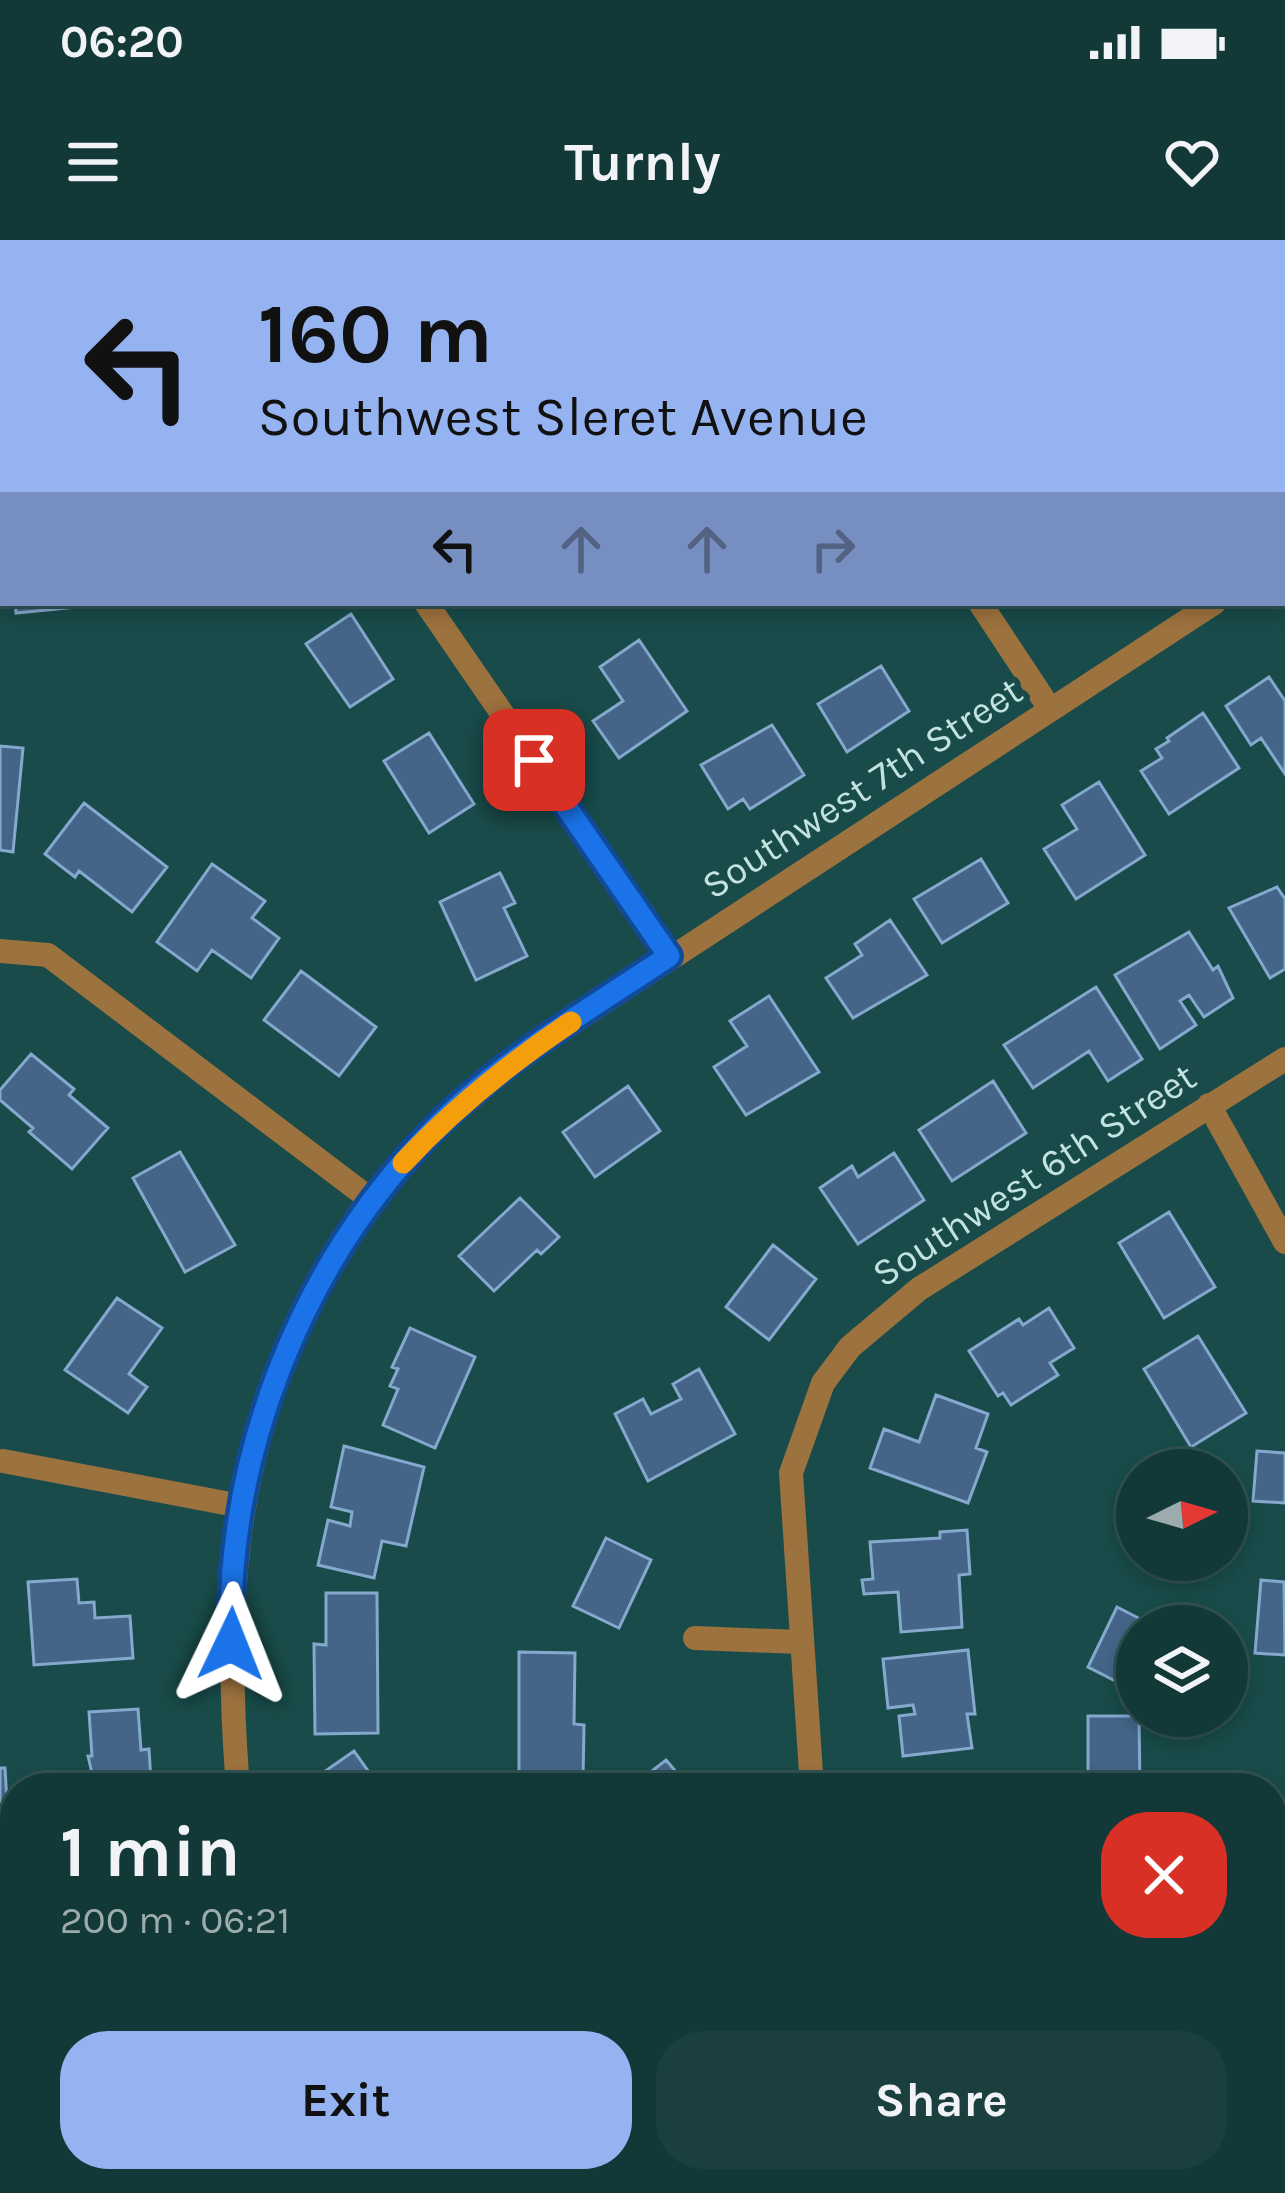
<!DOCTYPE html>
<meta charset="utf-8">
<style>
:root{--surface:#123837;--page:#1b3f3f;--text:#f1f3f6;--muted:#9cacad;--line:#315252;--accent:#95b2f1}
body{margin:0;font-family:Karla,sans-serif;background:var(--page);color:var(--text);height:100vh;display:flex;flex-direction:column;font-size:45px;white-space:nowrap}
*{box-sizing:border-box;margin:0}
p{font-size:39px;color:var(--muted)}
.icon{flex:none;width:66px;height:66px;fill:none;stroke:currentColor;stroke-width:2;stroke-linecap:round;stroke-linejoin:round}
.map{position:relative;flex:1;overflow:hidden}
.details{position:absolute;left:0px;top:1533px;width:1287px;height:420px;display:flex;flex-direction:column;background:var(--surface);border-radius:48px 48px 0 0;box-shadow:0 6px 18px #0003,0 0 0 3px var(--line)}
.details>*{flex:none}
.top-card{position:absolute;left:0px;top:0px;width:1287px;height:366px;box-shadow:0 6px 18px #0003,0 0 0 3px var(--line);background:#95b2f1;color:#111;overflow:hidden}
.needle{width:78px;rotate:85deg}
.fabs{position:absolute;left:1116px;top:1209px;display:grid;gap:24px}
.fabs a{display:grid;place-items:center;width:132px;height:132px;border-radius:50%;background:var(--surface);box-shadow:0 6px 18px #0003,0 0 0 3px var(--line);font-size:60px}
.pin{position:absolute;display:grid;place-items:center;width:102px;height:102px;color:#fff;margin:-51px;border-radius:24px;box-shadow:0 6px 18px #0006}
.me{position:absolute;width:132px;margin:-66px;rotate:2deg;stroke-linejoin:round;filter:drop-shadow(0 0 9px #0008)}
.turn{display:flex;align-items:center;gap:42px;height:252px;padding:0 60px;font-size:54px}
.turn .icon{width:156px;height:156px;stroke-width:2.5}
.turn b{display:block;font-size:84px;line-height:102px}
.lanes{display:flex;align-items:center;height:114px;padding:0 60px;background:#0003;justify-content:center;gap:60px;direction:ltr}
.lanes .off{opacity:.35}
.round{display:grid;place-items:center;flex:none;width:126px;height:126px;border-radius:48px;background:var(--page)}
.summary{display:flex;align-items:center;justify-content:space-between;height:204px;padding:0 60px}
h1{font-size:72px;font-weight:700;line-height:90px}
.button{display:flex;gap:24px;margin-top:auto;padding:24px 60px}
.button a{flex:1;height:138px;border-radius:48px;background:var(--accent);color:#111;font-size:48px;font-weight:700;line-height:138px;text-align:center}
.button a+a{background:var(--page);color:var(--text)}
.status{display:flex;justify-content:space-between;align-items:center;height:84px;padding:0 60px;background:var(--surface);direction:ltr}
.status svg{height:33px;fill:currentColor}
header{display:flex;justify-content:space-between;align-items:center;height:156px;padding:0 60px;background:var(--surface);font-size:54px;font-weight:700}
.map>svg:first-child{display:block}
.building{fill:#446588;stroke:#85a8ce;stroke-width:3}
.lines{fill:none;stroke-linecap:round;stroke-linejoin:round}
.minor{stroke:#9c723e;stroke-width:24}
.route-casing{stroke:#114b97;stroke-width:30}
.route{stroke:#1a73e8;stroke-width:21}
.slow{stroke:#f59e0b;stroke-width:21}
.labels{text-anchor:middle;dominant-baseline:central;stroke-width:12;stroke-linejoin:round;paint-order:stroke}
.street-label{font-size:39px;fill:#c3e3e1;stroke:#184b49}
</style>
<div class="status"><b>06:20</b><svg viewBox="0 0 49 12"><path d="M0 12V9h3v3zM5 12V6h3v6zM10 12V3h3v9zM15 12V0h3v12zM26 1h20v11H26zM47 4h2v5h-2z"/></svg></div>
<header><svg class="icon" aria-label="menu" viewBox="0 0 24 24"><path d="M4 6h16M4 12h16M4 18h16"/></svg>Turnly<svg class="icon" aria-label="heart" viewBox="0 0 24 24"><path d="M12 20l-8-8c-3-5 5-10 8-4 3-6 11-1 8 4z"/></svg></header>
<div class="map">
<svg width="1285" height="1953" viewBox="0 0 1285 1953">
<rect width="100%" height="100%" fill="#184b49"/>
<path class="building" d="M15,363h73v3l-72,7z
M351,374l42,65 -43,28 -44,-63z
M639,400l48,71 -68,47 -26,-37 30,-20 -23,-34z
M881,426l28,45 -62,41 -29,-48z
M1269,437l16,24v73l-24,-36 -10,7 -25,-39z
M1203,473l36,55 -70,46 -28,-43 21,-13 -6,-9 13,-8 -2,-3z
M772,485l32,50 -54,34 -7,-10 -15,10 -27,-44z
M429,493l45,71 -45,29 -45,-72z
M0,506l23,2 -10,104 -13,-2z
M1099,542l46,73 -69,44 -32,-50 33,-20 -15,-24z
M84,563l83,64 -35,45 -53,-41 -4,6 -30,-23z
M981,619l27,44 -66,40 -28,-44z
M212,624l53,37 -13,17 27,20 -28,40 -39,-28 -15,21 -40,-29z
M500,633l15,30 -11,5 23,48 -51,24 -36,-78z
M1277,647l8,12v70l-15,9 -41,-70z
M890,680l37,55 -74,43 -27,-40 36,-23 -7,-11z
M1189,692l24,38 5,-4 15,32 -29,19 -15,-22 -9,6 16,24 -36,24 -45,-74z
M301,731l75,56 -37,49 -75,-56z
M1096,747l46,72 -34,22 -19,-30 -56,37 -29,-43z
M769,756l50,76 -73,43 -32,-48 33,-21 -17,-25z
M31,814l43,35 -5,6 39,33 -36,41 -43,-37 4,-4 -33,-28v-10z
M993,841l33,52 -74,48 -33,-51z
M628,846l32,45 -65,46 -32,-45z
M180,912l55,93 -50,27 -52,-94z
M894,913l30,47 -66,44 -38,-56 32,-22 6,11z
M520,958l39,39 -18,17 -4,-4 -43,41 -35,-35z
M1169,972l46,75 -51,31 -45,-75z
M773,1005l43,34 -47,61 -43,-33z
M117,1058l45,30 -33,46 18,13 -19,26 -63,-43z
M1049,1068l25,40 -24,15 8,12 -47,30 -8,-12 -5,3 -29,-45 50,-32 4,6z
M410,1088l65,29 -40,91 -52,-23 15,-36 -8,-3 8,-17 -6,-2z
M1198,1096l48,77 -55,34 -47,-78z
M699,1129l36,65 -87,47 -33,-67 28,-15 8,15 30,-15 -8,-15z
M936,1155l52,19 -12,34 11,4 -19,51 -98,-35 14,-39 35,13z
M344,1206l80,21 -18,79 -24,-5 -8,37 -56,-13 10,-45 22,6 2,-14 -21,-5z
M1257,1211l28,2v50l-32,-2z
M967,1290l3,44 -11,1 3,52 -61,5 -3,-40 -34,2 -2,-14 11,-1 -3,-37 70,-4v-6z
M606,1298l45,22 -32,68 -46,-22z
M77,1339l2,24 15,-1 1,16 35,-2 3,42 -99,7 -6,-83z
M1261,1340l23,2 1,73 -30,-2z
M326,1353h51l1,140 -63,1 -1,-90 12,1z
M1117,1367l37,19h-17v66l-49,-25z
M968,1410l7,64h-8l5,34 -69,8 -4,-40 16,-2 -2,-9 -25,3 -5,-49z
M519,1412l56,1 -1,71 10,1 -1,54h-64z
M138,1469l3,41 8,-1 2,32 -56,5 -7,-30h4l-3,-44z
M1088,1476h51l1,72h-52z
M354,1511l22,31 7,-5 8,11h-71l-6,-9z
M666,1520l24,28h-60z
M0,1528h5l3,51h-8z
M963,1540l1,8h-58v-5z
M1285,1643v46l-13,-35v-6z
M1285,1742v82h-3l-7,-81z
M348,1938l90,2 1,13h-95l-6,-8z
M926,1938h76l2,15h-76z
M1103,1938h72l1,15h-71z"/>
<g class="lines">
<path class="minor" d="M1253,0l2,3
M1284,47l1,1
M0,223h3
M1284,318l1,-1
M426,363l243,353
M980,363l70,106
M0,711l48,4 322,244
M1209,865l76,137
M3,1221l238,45
M695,1398l104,4
M238,1548c-14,-174 -7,-322 71,-482 19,-37 38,-79 64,-111 44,-52 95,-95 147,-138l694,-454
M812,1548l-21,-315 32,-90 27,-36 69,-58 366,-230
M0,1644l15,-1
M847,1938l2,15"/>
</g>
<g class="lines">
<defs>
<path id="route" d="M231,1404c-5,-189 70,-380 202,-514 68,-70 156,-120 236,-174l-135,-196"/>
</defs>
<use href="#route" class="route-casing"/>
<use href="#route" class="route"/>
<path class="slow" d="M403,923c50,-54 107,-100 168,-141"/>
</g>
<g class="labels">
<g class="street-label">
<text transform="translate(862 548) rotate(-33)">Southwest 7th Street</text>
<text transform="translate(1034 935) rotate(-33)">Southwest 6th Street</text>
</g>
</g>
</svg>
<div class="fabs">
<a><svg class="needle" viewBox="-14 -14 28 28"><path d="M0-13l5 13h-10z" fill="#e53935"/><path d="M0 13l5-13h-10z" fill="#9cacad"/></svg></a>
<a><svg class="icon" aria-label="layers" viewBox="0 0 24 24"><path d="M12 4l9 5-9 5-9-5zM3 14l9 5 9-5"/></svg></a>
</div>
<div class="pin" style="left:534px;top:520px;background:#d93025"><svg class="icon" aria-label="arrive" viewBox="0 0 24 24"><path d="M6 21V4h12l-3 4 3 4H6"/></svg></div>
<svg class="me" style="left:231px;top:1404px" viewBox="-20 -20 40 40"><path d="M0-17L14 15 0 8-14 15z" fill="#1a73e8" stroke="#fff" stroke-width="4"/></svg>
<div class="top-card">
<div class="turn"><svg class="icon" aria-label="left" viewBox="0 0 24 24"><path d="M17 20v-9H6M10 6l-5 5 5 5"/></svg><div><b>160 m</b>Southwest Sleret Avenue</div></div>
<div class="lanes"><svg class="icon" aria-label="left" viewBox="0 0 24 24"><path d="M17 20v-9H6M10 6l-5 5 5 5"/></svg><svg class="icon off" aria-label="ahead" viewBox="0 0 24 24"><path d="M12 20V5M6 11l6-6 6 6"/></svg><svg class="icon off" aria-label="ahead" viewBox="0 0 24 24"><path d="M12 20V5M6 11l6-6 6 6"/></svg><svg class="icon off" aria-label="right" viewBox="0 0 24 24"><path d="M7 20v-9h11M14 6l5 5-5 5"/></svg></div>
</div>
<section class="details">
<div class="summary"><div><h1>1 min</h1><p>200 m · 06:21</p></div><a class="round" style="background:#d93025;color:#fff"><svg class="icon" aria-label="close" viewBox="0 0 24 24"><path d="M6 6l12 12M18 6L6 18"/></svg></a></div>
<div class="button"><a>Exit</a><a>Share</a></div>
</section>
</div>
